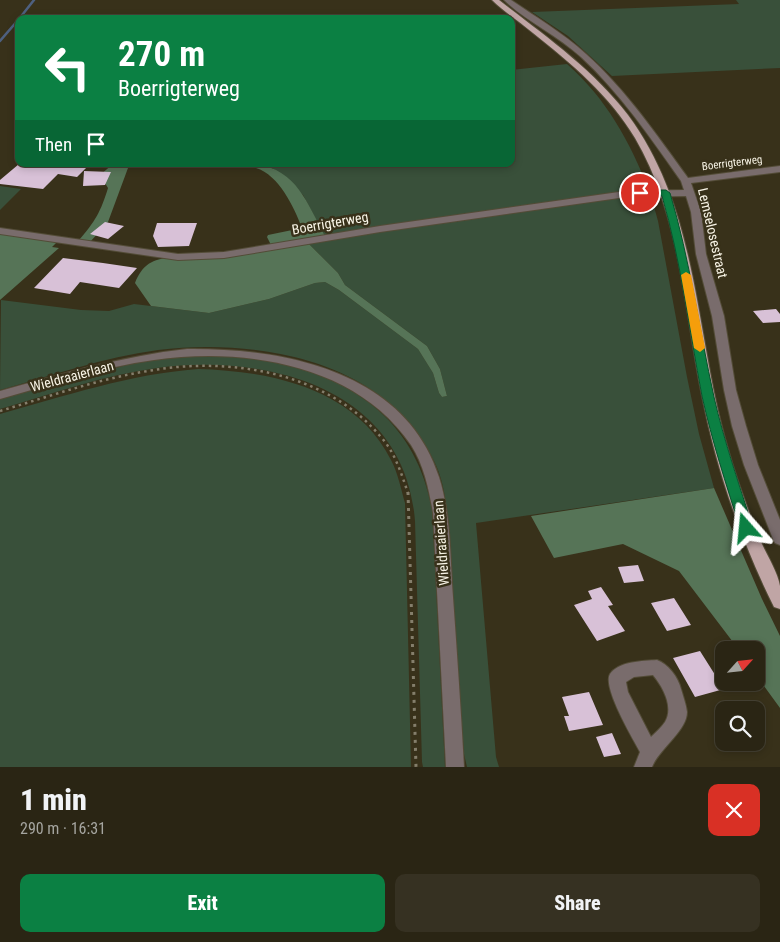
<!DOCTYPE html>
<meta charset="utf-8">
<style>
:root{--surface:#2a2514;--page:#363122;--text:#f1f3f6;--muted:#a5a5a0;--line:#464234;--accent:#0b8043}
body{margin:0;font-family:"Roboto Condensed",sans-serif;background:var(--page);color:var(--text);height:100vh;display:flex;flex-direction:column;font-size:19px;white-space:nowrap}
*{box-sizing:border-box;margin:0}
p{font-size:16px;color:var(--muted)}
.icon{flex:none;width:28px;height:28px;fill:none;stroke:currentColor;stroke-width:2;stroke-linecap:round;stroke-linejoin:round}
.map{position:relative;height:767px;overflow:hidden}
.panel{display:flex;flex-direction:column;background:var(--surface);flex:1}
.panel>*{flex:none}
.guide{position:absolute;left:15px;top:15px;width:500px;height:152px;border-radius:10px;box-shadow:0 2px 8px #0003,0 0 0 1px var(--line);background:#0b8043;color:#fff;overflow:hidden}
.needle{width:32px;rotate:63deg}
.tools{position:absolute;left:715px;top:641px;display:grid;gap:10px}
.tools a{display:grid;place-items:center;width:50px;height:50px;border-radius:10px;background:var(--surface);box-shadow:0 2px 8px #0003,0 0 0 1px var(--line);font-size:25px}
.pin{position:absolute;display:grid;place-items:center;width:42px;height:42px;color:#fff;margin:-21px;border:2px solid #fff;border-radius:50%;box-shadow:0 1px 5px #0007}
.me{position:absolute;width:55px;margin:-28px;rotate:342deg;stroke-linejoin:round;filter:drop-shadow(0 0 4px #0008)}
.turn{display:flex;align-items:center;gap:18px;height:105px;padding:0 20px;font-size:22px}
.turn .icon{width:65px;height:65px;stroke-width:2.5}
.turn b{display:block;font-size:35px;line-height:42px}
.then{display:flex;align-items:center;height:48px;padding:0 20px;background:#0003;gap:10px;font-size:19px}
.round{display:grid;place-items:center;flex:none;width:52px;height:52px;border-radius:10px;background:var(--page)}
.overview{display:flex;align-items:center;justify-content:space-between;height:85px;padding:0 20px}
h1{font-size:30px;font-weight:800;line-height:38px}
.action{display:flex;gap:10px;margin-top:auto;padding:10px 20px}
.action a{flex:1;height:58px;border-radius:10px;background:var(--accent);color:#fff;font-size:20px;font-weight:800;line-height:58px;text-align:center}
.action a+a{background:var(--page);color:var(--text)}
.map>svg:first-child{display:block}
.green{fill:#39503a}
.forest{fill:#567457}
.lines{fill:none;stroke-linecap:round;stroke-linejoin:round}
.stream{stroke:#4e6080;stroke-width:2.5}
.building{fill:#d8c1d7}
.minor-casing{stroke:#534c37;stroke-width:2}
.major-casing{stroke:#534c37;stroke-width:2}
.path-far1{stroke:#847e6b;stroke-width:2.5;stroke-dasharray:2.5 4;stroke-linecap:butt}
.path{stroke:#847e6b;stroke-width:3;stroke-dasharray:3 5;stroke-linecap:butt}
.minor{fill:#796c6c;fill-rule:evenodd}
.major{fill:#c0a5a5;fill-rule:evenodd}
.route{fill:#0b8043;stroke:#07532c}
.slow{fill:#f59e0b}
.labels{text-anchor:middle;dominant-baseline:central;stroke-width:5;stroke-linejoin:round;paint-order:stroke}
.far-street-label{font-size:11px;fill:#f8f4e6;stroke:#38311a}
.street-label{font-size:14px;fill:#f8f4e6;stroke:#38311a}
</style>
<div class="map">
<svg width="780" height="767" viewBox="0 0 780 767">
<rect width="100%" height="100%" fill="#38311a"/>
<path class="green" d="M736,0h44v68l-168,8 -44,-40 -36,-24 207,-8z
M567,64c39,34 63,78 82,126l-324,46 -22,-41 -32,-28 -17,-3h257v-94z
M0,186l21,3 -21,21z
M626,195l25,1 7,25 29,156 12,57 15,54 -238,35 20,234 3,10h-32l-3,-13 -17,-242c-2,-18 -5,-35 -13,-51 -48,-101 -176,-123 -276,-111 -54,7 -107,26 -158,40l1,-90 80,10 28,1 25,-7 75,9 60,-14 46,-16 10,-1 14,8 79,59 15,24 6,20 3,4 5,-1 -7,-27 -13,-23 -82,-61 -7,-12 -31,-31z
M225,355c17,2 36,3 53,7 81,20 138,62 154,147l13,258h-22l-1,-5 -7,-241c-10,-132 -146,-168 -258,-153 -53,7 -105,26 -157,41v-10l138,-37 34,-5z
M198,369c72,2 157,19 193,91 7,13 10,29 14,43l6,264h-411v-353c65,-18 130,-40 198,-45z"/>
<path class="forest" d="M113,164h18l-3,4 -20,54 -18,20 -11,-2c16,-18 22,-29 29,-52l-8,-13z
M213,164c14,0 29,-2 43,0 41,6 51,39 69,72l-54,9 -4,-8 1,-2 34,-7c-8,-21 -23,-53 -46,-60 -14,-3 -30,-3 -43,-4z
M0,233l57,9 -5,5 7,1 -59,52z
M307,242l31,31 7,12 82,61 13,23 7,27 -5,1 -3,-4 -6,-20 -15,-24 -79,-59 -14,-8 -10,1 -46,16 -60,14 -58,-7 -16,-23c7,-19 20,-26 39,-25z
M714,488l48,111 18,37v72l-24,-33v-25h-17l-60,-79 -56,-27 -69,14 -23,-42z"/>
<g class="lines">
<path class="stream" d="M19,19l15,-19
M0,41l19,-22"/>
</g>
<path class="building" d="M19,164h71l-13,13 -19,-3 -15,15 -43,-5v-4z
M84,171l27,1 -6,13 -22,1z
M105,222l19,4 -16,13 -18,-5z
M157,223h40l-8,23 -31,1 -5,-11z
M63,258l40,5 34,5 -18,20 -39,-6 -10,12 -36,-6z
M776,309l4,5v8l-17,1 -10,-12z
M638,565l6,16 -20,2 -6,-16z
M601,587l12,18 -5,1 17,25 -28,10 -23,-36 18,-6 -4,-8z
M674,598l17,27 -24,6 -16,-28z
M700,651l24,38 -29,8 -22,-39z
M589,692l14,33 -34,6 -5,-15h5l-7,-19z
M612,733l9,21 -17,3 -8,-20z"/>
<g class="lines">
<defs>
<path id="minor" d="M504,0h7c25,17 52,33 75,54 40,36 70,80 102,124l92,-12v6l-89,11 10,29 5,42 18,62 12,74 10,36 12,39 22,55v25l-5,-2 -2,-4 -29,-74 -12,-39 -8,-36 -12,-74 -16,-62 -5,-42 -5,-16 -60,1 -246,35 -156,26 -46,2 -178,-26v-6l178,26 46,-2 156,-26 246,-35 58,-1 -3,-9c-31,-44 -61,-88 -100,-124 -24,-22 -54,-35 -77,-57z
M187,349c97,-1 218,22 252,128 12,38 11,80 14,120 4,56 8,113 11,170h-18l-13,-254c-4,-23 -9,-48 -22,-68 -55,-81 -166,-98 -257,-85 -52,7 -103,25 -154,39v-8c62,-17 123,-35 187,-42z
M657,660c11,4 21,17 24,29 2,7 5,15 6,23 0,19 -28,37 -35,55h-18l6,-15c-7,-13 -38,-65 -30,-78 9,-13 33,-13 47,-14zM653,675c10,12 21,32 12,47 -4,6 -10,11 -14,15l-23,-45 -2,-10 8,-5z"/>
<path id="major" d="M492,0h7c45,35 94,69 129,115 72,97 67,223 100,334 9,32 21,64 34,95 6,13 16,29 18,42 0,7 0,15 0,23l-6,-2c-33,-66 -58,-139 -72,-211 -18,-87 -21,-179 -67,-258 -25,-42 -64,-75 -102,-105 -13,-11 -29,-21 -41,-33z"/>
</defs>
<use href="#minor" class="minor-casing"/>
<use href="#major" class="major-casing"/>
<path class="path-far1" d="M0,411c51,-15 101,-33 154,-41 77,-13 173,3 226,66 15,16 21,37 28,57"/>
<path class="path" d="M408,492l8,275"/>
<use href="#minor" class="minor"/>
<use href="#major" class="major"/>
</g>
<path class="route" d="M640,190h26l4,3c20,67 29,136 44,204 10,44 25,87 39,131l-2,3 -5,2 -4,-2 -2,-3c-14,-44 -28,-87 -38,-132 -13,-67 -21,-135 -40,-200l-25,-1 -1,-2z"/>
<path class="slow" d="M686,272l5,3 14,73 -5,4 -6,-4 -13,-73z"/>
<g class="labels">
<g class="far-street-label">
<text transform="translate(732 163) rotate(-7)">Boerrigterweg</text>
</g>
<g class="street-label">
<text transform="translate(330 223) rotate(-10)">Boerrigterweg</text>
<text transform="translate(713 233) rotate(77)">Lemselosestraat</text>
<text transform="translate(72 376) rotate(-15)">Wieldraaierlaan</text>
<text transform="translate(441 543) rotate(-94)">Wieldraaierlaan</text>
</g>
</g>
</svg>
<div class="tools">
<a><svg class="needle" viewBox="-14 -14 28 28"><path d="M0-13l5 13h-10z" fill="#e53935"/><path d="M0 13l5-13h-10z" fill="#a5a5a0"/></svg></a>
<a><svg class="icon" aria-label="search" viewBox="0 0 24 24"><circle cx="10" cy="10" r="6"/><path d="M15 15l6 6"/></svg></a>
</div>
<div class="pin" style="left:640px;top:193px;background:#d93025"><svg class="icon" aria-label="arrive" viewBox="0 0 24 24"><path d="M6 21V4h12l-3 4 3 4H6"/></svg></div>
<svg class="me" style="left:746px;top:528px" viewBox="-20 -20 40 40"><path d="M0-17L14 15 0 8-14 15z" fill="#0b8043" stroke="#fff" stroke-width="4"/></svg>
<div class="guide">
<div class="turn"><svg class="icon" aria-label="left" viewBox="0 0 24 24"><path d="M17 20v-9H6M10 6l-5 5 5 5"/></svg><div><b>270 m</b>Boerrigterweg</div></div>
<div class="then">Then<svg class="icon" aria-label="arrive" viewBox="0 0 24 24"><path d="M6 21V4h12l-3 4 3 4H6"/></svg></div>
</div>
</div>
<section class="panel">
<div class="overview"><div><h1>1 min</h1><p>290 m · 16:31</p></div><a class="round" style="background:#d93025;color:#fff"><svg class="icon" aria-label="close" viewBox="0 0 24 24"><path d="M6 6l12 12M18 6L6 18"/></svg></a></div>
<div class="action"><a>Exit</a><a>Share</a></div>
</section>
